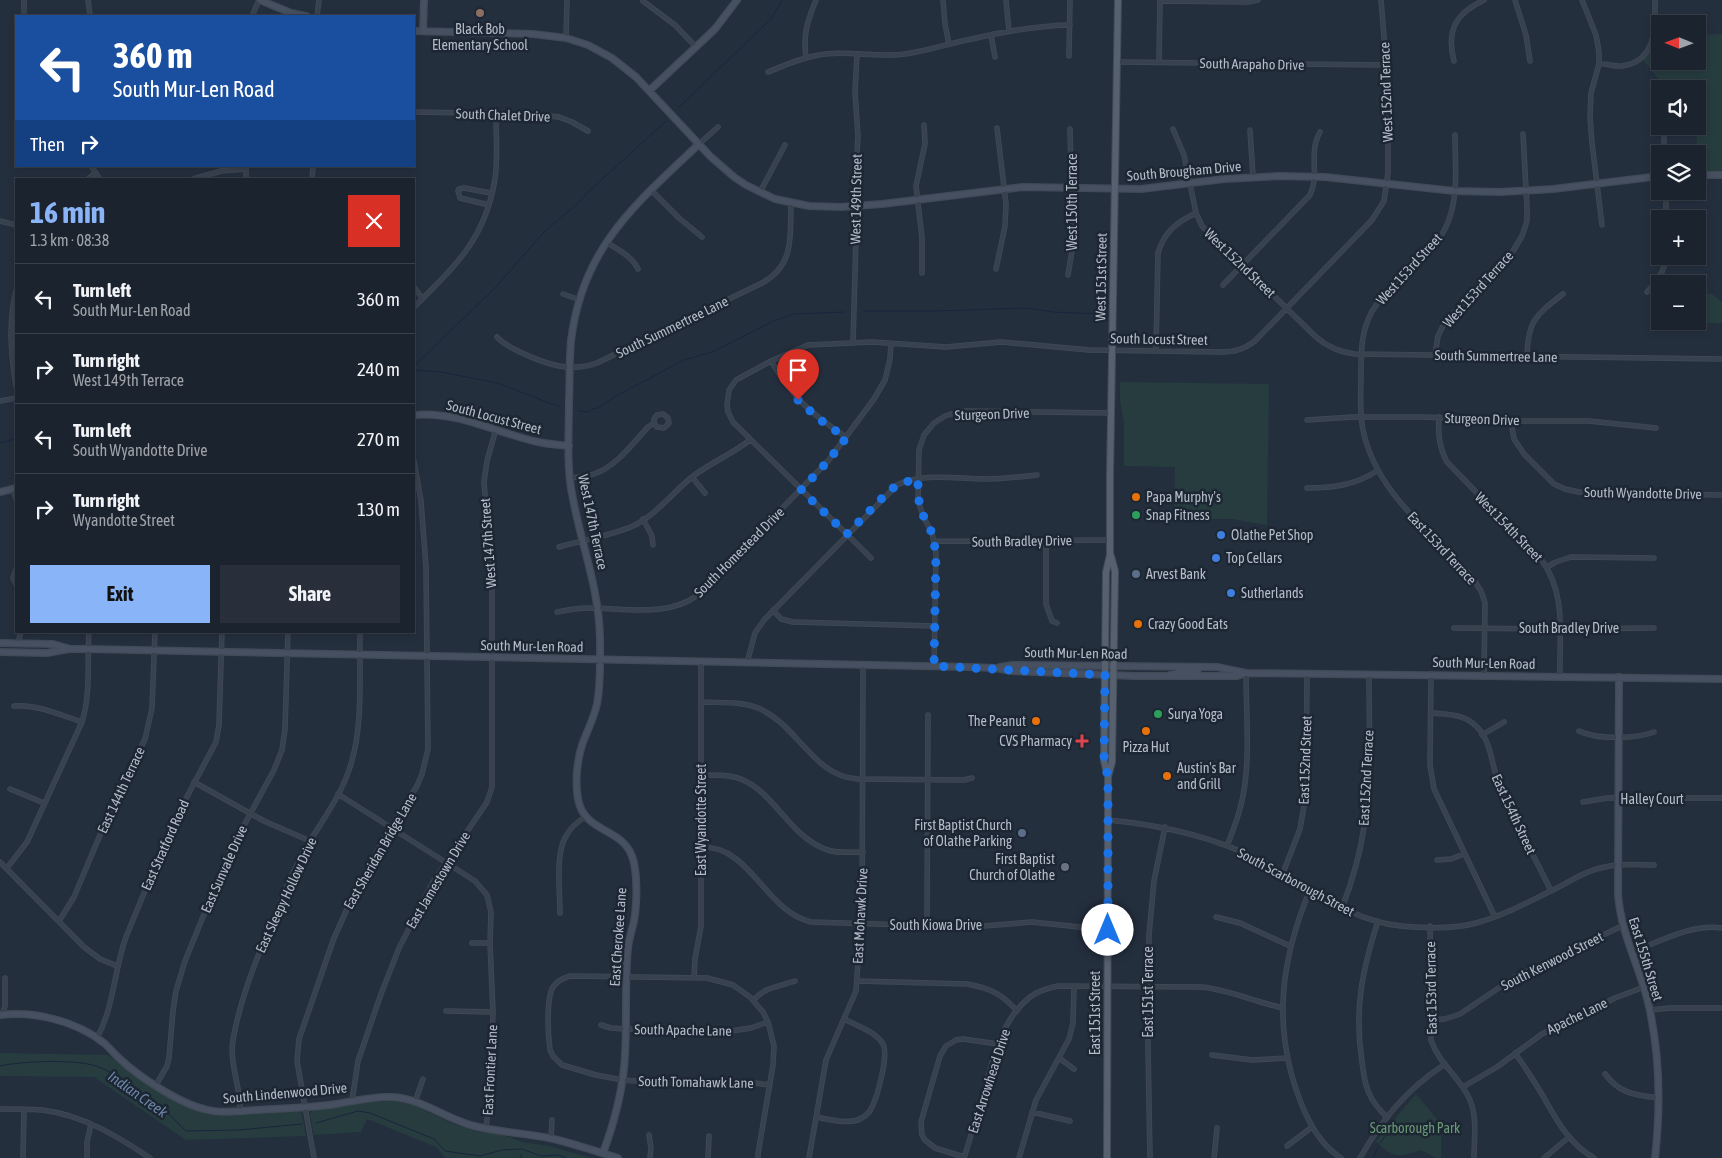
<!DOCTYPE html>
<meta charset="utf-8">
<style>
:root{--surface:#1b232e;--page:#282f3a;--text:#f1f3f6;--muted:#a0a4aa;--line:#39404a;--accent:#8ab4f8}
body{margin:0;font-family:"Asap Condensed",sans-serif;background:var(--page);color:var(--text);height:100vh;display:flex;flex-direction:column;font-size:19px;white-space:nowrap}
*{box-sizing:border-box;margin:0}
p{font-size:16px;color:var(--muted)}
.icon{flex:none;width:28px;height:28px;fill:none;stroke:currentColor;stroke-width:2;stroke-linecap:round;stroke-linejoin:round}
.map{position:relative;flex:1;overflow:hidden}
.side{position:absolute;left:15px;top:178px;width:400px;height:455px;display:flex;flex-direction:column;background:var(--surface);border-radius:0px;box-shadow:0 2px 8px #0003,0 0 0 1px var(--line)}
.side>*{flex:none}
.guide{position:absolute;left:15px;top:15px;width:400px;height:152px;border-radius:0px;box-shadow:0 2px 8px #0003,0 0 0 1px var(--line);background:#1a4fa0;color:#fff;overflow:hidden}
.needle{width:32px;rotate:271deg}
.fabs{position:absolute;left:1651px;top:15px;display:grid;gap:10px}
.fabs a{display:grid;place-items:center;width:55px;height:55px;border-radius:0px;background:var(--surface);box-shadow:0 2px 8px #0003,0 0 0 1px var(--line);font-size:25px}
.pin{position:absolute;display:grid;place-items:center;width:42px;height:42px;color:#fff;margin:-51px -21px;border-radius:50% 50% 50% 0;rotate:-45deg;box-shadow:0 0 5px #0007}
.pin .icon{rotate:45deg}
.me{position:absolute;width:55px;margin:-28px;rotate:0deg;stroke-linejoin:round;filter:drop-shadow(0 0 4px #0008)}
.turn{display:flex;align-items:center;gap:18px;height:105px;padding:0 15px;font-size:22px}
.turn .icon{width:65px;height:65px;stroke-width:2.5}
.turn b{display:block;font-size:35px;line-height:42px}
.then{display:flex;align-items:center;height:48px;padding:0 15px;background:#0003;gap:10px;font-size:19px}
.round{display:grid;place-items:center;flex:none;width:52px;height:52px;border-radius:0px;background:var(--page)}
.summary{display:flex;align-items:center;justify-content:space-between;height:85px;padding:0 15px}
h1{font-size:30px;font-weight:700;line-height:38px;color:var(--accent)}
.button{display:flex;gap:10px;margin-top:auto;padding:10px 15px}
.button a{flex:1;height:58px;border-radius:0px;background:var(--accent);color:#111;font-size:20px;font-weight:700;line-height:58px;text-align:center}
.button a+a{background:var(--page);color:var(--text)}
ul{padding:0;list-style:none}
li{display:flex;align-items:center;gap:15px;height:70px;padding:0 15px;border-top:1px solid var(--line)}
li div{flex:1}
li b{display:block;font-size:19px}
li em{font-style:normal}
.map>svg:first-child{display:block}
.green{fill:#263c3f}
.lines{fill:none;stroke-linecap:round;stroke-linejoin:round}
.stream{stroke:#17263c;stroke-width:1}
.street-casing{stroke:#414a57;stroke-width:5.5}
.secondary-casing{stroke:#414a57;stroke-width:8}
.primary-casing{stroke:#414a57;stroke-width:8}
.street{stroke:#38414e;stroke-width:4}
.secondary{stroke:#465061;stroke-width:5.5}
.primary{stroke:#56606e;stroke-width:6}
.route{stroke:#1a73e8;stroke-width:9;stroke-dasharray:0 16.2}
.education-dot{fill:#8d6e63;stroke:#1d2633;stroke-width:2}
.food-dot{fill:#e8710a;stroke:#1d2633;stroke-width:2}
.leisure-dot{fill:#2e9e5b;stroke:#1d2633;stroke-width:2}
.shop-dot{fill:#3f7fe0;stroke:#1d2633;stroke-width:2}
.service-dot{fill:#5c6f8a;stroke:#1d2633;stroke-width:2}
.health-dot{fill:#e0444e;stroke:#1d2633;stroke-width:2}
.worship-dot{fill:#6b7280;stroke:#1d2633;stroke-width:2}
.labels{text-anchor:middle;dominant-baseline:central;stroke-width:5;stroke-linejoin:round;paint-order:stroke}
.poi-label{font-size:14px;fill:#b4bcc9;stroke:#1d2633;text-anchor:start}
.street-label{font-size:14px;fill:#b4bcc9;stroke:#1d2633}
.park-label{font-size:14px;fill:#6b9a76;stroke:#1d2633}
.water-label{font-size:15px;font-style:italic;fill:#6d86a8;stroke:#1d2633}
</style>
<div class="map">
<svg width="1722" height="1158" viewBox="0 0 1722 1158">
<rect width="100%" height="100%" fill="#242f3e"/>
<path class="green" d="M1722,34v138l-24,-1 -2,-45h2v-37h-31l-24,-29 13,-19 4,1v19h38v-26z
M1705,294h7l10,8v21h-16l-2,-3z
M1120,382l149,2 -2,141 -35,-6h-58l1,-52 -51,-1v-43l-4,-22z
M0,1053l108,2 45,33 29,17 26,9 17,2 76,-5 5,25 -120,4 -92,-63 -94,-1z
M1416,1094l22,26 3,12v26h-5l-15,-8c-23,8 -29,8 -45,-9z
M395,1101l19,4 37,18 24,8 28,4 19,7 27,4 42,12h-69v-5l-3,5h-74l-9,-11 -69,-28 -6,13 -47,3 -4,-21 2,-4 52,-8z"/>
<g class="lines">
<path class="stream" d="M679,107l92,-88 11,-19
M864,311h72l91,-3 26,4 47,2
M414,366l80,-77 50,-57 33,-28 9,-10 80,-73
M414,370l27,2 56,11 63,24
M578,411l11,1 3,-3 6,-1 18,-12 68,-36 31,-9 56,-29 22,-8 51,-2
M0,443l16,-4
M0,1066c21,-5 75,-7 96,0 16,5 29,17 42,27 7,5 16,9 23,14 9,8 17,16 25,24l53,-1 63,-6
M316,1123l42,-12 12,2 64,26 11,12 35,5 22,-6 20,-1 19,7 18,-1 7,3
M1380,1143l14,-18
M1373,1158l5,-11"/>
<defs>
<path id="street" d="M88,0l2,16
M943,0l2,24 4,20
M1006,0l3,31
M1515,0l11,35 4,26
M1582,0l14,35 3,17v12l-8,29 -1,24 2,26 10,82
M643,1l32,24 21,22
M1160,1l88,1 10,-2
M24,16v-16
M252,16l7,-16
M317,16l2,-16
M991,35l4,22
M566,38l1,-38
M1069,56l1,-56
M806,58c-3,-24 1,-36 10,-58
M1454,61c-8,-31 2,-48 30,-61
M1117,62l270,3
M1159,62l1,-62
M1599,64c8,-1 15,3 23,2 35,-5 33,-39 33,-66
M768,72c15,-6 30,-13 46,-16 30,-7 61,2 91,-2 23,-3 45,-11 67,-15 33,-8 65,-13 98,-14
M414,112l114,2 31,3 13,5 16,9
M1173,129l11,26 12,58 6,13 113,110c12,11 24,16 40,18l367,5
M1250,130l3,47
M1455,135c0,27 4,60 -7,87 -12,32 -50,55 -71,82 -16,21 -16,45 -16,69 0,19 -2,39 2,57 13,63 68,102 109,147l9,14 4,12 -1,72
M1664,138v16
M699,144l19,-17
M91,166l9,13
M246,166v13
M88,179l7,-6
M193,179l28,-8 25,-2
M312,179l1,-13
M651,190l28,28 23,19
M1666,191v28
M760,192l25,-47
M489,205l-29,-7 -2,-7 1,-2 5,-1 27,5
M0,221l16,4
M606,242c12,8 26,14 32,27
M996,269l9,-43 1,-22 -9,-76
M922,273v-35l-6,-52 9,-42 -1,-19
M1068,275l5,-30 -3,-116
M1223,285l87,-90c10,-20 -2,-42 10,-63
M414,287l8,11
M16,291c-8,32 -5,64 0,95
M1647,292c10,-11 18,-20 19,-36
M563,294l17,6
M414,307c41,-41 71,-67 81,-128 3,-21 1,-44 1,-65
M497,337c6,7 15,11 23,15 25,12 50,21 77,11l165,-80c33,-18 28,-47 29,-80
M853,343l3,-105 -2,-38 4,-63 -3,-45 2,-37
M1156,351l2,-98c6,-21 19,-31 38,-40
M1435,355l3,-19 7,-14 68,-71 9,-15 5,-15v-14l-4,-73
M1527,356c1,-36 9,-41 36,-62
M771,361c23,38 38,51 75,76
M0,401l16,-3
M1439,417c-1,17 0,30 8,45l94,97c26,35 18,76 19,117
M1307,420l46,-3h71l87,4h78l67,7
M1511,421l3,18 10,15 30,30 11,5 14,3 143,3
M692,477l13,16
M570,478c8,-1 16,-1 24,-4 22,-7 39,-31 54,-47l6,-4v-4l3,-4 6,-1 5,4 1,5 -5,5 -7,-1 -3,-4
M1307,488c26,0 48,-3 70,-17
M13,489l3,10
M643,519l9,17 1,9
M1046,540v64l6,17 5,2
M934,541c59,1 118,-1 176,-1
M559,547c24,-7 51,-11 74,-21 23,-11 39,-33 59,-49 18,-14 40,-23 58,-37
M871,558l-138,-136 -5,-10 -1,-7 2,-15 7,-10 35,-19 37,-16 64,-3 74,5 55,-5 88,8 133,2c13,0 22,-3 33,-11l117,-121 12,-19 4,-28v-88l-7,-85
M1547,567l9,-5 15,-5 83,1
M16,569l-3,9 3,6
M773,610l8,9 12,3 142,4
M557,612c10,-2 21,-4 31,-4 36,0 79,10 110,-13l130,-134 46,-62 11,-19 5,-21 1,-16
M1454,628l106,1 94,-1
M18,644l3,-13
M747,663l8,-30 9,-13 133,-135c24,-13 62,-6 89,-6 17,0 34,-2 51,-4
M934,667l2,-114 -4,-20 -9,-17 -5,-16 1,-50 5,-15 10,-12 11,-7 16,-5 151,2
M1431,674l-1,91 4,24 61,128
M701,702c19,1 39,-1 57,6 39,16 55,68 99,71l107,1 8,-2
M14,706c23,-2 46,9 68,16
M1431,713c17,1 34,1 46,14 15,15 14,38 22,57 15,36 35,72 52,107
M1579,731c19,9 56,8 75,1
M1482,735l22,-13
M701,775c14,0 29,-1 42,5 32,14 47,56 82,69 11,5 26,3 38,3
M194,782l70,39 46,20
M10,789l34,14
M338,794l137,87 12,14 4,17 -1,31 3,69 -3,79 -4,37
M1583,802l24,-4h115
M1108,820c54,5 105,16 153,41 46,24 86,59 140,65 22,2 54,3 75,-3 27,-7 52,-21 77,-33 16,-8 34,-20 52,-23 15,-4 33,-2 49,-2
M701,846c9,2 18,2 26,7 32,18 46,59 84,69l160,5 61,-5 76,8
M1227,846c7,-18 14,-36 17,-56 6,-36 2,-80 2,-117
M1437,860l14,-1 13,-5
M0,862l84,85 16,12 17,7
M7,868l20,-26 55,-120c9,-29 5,-61 7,-91
M1283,873l17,-44 6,-35 1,-120
M1310,890c-30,71 -38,139 -9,213 9,22 20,42 40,55
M1342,908c10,-26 18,-53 22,-81 8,-50 5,-102 5,-153
M560,913c0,-22 -5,-59 6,-77 4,-8 11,-14 19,-19
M1216,917l24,6 50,23
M59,921l15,-24 34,-81 37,-77 7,-31 3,-77
M1378,921c-16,50 -24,88 -16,141 2,13 3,26 10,37 4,7 10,13 15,19
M927,926l1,-211
M1430,926l1,114c7,22 27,36 37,56 10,18 6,42 6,62
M472,943h18
M1632,952c27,-10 61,-29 90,-24
M694,978l1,-19 6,-33v-264
M857,981l110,3c23,4 35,10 50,27
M754,1000c9,-12 26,-14 41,-19
M1649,1010l21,-2h52
M446,1011l47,1
M2,1015l3,-9v-28
M1430,1020l15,-1 15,-5 55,-37 107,-51
M601,1025l10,3 15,1 105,2 20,-3 17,-6
M97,1038c17,-31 17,-68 29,-101l46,-112 44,-83 3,-17 3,-94
M1515,1053c10,14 19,28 28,43 13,23 26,48 51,62
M1212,1055l40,5 36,-2
M1059,1058l15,11
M1605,1074c15,20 30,21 53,24
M156,1085l11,-19 2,-8 4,-47 3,-20 9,-30 44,-108 45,-83 8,-20 3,-21 3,-98
M1463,1087l34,-20 45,-33 73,-36 29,-11
M352,1101l6,-40 23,-67 18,-46 34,-66 54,-80 5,-15v-200l-8,-105 3,-21 9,-32
M415,1102l8,-23
M0,1109c14,0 28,0 42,1 41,5 75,26 108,48
M240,1111c1,-24 -11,-47 -7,-71 7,-41 23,-80 39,-118 10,-24 19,-47 31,-69 15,-27 36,-53 46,-83 15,-42 10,-94 11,-139
M1032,1112l38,9
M816,1117c12,2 29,7 42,3 4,-2 9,-5 12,-9 7,-12 19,-55 13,-67 -7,-12 -27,-19 -39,-25
M649,1135l2,13 -1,10
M551,1139l1,-19
M1287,1146l25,-19
M964,1157l-29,-9 -10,-8 -3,-5 -1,-13 19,-66 6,-10 10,-6 7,-1 35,5
M23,1158l1,-49
M87,1158v-16l4,-18
M314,1158l-17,-97 2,-22 35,-101 18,-40 32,-59 33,-53 5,-12 6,-25 -2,-182 -5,-66 -7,-40
M708,1158l1,-22
M758,1158v-4l15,-89 1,-19 -6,-24 -5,-10 -13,-15 -17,-12 -26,-7 -137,-2c-7,2 -13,5 -17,11 -7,12 -5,48 -3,63l3,6 9,9 34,10 26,5 41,3 76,-2 31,4
M809,1158l17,-98 30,-69 3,-44 3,-12 1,-270
M964,1158c7,-22 13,-44 20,-66 9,-34 17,-72 46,-95 8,-6 18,-9 28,-11l144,1c28,3 53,15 81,21
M1019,1158l17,-58 33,-61 4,-16 1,-37
M1150,1158l-2,-112 1,-111 5,-54 11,-54
M1214,1158l3,-30
M1360,1158c23,-40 46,-68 85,-94
M1544,1158l25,-21"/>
<path id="secondary" d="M260,0l31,13 15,3
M414,31l119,3 33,4 22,7 24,13 24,19 74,79 24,21 12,8 29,14 34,7 32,1 41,-3 141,-17 118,2 83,-10 55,-3 46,1 129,14 46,1 53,-3 107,-13
M423,31l1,-31
M649,91l66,-62 22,-29
M1698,175h24
M414,415c44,-4 82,18 124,27 10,2 21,3 31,4
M0,492l16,-4
M0,643l53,1 14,4
M0,652l47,1 22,-4h19l882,18 25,1 17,3 123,5h102l9,-3
M1000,667l13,-2 204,2 29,6 476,6
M1170,675l9,-3h17l4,-5
M1619,677l-1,217c3,39 19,67 29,104 13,52 14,106 8,160
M0,1015c35,-4 76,6 104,28 6,5 10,11 16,16 19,18 59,44 84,50 17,5 35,2 53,1 26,-2 53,-2 79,-6 19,-3 37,-8 56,-7 29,1 54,22 82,29 24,6 50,7 75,12 23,5 46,13 69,20
M603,1153c10,-27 18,-56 21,-85 4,-40 0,-80 4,-120 1,-9 4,-18 6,-27 3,-16 4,-49 -2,-65 -11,-29 -48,-23 -54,-57 -3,-17 -1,-38 4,-54 5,-14 12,-27 15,-41 4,-21 3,-45 3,-66 -1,-49 -18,-91 -27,-139 -7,-32 -4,-66 -4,-98 1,-20 0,-40 2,-60 11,-94 65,-137 128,-197"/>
<path id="primary" d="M1108,777l-4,-16 2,-189 4,-17v-79l8,-476
M1107,1158l1,-351v-30l4,-15 3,-191 -4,-15"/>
</defs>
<use href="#street" class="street-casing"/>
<use href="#secondary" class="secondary-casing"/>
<use href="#primary" class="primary-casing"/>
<use href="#street" class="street"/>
<use href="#secondary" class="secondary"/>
<use href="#primary" class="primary"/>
</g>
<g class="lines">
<path class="route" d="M798,400l21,19 27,19 -18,23 -27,29 46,44 43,-44 11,-7 17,-4v13l2,17 12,24 4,20 -2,113 171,9 -1,86 4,16v153"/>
</g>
<circle class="education-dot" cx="480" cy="13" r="5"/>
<g class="food-dot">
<circle cx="1136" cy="497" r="5"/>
<circle cx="1138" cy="624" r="5"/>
<circle cx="1036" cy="721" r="5"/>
<circle cx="1146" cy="731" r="5"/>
<circle cx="1167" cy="776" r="5"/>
</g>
<g class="leisure-dot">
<circle cx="1136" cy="515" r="5"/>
<circle cx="1158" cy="714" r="5"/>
</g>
<g class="shop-dot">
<circle cx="1221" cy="535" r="5"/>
<circle cx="1216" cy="558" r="5"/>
<circle cx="1231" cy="593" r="5"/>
</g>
<g class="service-dot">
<circle cx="1136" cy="574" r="5"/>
<circle cx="1022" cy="833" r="5"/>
</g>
<path class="health-dot" d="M1079.5 733.5h5v5h5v5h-5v5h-5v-5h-5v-5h5z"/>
<circle class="worship-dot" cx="1065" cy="867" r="5"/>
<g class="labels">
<g class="poi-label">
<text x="480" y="29" text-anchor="middle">Black Bob<tspan x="480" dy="16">Elementary School</tspan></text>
<text x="1146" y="497">Papa Murphy's</text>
<text x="1146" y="515">Snap Fitness</text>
<text x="1231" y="535">Olathe Pet Shop</text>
<text x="1226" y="558">Top Cellars</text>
<text x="1146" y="574">Arvest Bank</text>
<text x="1241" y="593">Sutherlands</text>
<text x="1148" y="624">Crazy Good Eats</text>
<text x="1168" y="714">Surya Yoga</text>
<text x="1026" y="721" text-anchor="end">The Peanut</text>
<text x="1072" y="741" text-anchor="end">CVS Pharmacy</text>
<text x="1146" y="747" text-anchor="middle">Pizza Hut</text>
<text x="1177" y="768">Austin's Bar<tspan x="1177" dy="16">and Grill</tspan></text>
<text x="1012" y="825" text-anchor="end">First Baptist Church<tspan x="1012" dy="16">of Olathe Parking</tspan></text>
<text x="1055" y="859" text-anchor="end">First Baptist<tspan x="1055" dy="16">Church of Olathe</tspan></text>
</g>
<g class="street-label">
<text transform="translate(1252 64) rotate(1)">South Arapaho Drive</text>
<text transform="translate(1386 92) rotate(-92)">West 152nd Terrace</text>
<text transform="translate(503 115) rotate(2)">South Chalet Drive</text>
<text transform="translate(1184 171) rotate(-5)">South Brougham Drive</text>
<text transform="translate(856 199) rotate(-89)">West 149th Street</text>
<text transform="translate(1072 202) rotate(-90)">West 150th Terrace</text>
<text transform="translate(1240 263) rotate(44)">West 152nd Street</text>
<text transform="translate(1409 269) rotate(-48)">West 153rd Street</text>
<text transform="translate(1101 277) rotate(-89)">West 151st Street</text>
<text transform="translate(1478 289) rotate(-48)">West 153rd Terrace</text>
<text transform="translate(672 327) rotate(-26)">South Summertree Lane</text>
<text transform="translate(1159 339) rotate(1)">South Locust Street</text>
<text transform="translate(1496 356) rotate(1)">South Summertree Lane</text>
<text transform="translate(992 414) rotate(-2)">Sturgeon Drive</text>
<text transform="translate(494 417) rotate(15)">South Locust Street</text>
<text transform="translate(1482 419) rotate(2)">Sturgeon Drive</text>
<text transform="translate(1643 493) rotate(1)">South Wyandotte Drive</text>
<text transform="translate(593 522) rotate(78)">West 147th Terrace</text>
<text transform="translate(1509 527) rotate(46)">West 154th Street</text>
<text transform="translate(1022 541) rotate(-1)">South Bradley Drive</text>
<text transform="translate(488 543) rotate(-94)">West 147th Street</text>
<text transform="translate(1442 548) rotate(47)">East 153rd Terrace</text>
<text transform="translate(739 552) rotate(-45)">South Homestead Drive</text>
<text x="1569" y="628">South Bradley Drive</text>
<text transform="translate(532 646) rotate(1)">South Mur-Len Road</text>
<text transform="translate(1076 653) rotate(1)">South Mur-Len Road</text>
<text transform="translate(1484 663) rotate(1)">South Mur-Len Road</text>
<text transform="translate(1305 760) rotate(-88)">East 152nd Street</text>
<text transform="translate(1366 778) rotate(-87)">East 152nd Terrace</text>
<text transform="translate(121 790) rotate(-65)">East 144th Terrace</text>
<text x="1652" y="799">Halley Court</text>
<text transform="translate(1514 814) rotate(65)">East 154th Street</text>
<text transform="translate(701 820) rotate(-90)">East Wyandotte Street</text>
<text transform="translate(165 845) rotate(-66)">East Stratford Road</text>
<text transform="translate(380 851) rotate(-60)">East Sheridan Bridge Lane</text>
<text transform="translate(224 869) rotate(-66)">East Sunvale Drive</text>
<text transform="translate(438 880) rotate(-59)">East Jamestown Drive</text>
<text transform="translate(1296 882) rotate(28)">South Scarborough Street</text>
<text transform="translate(286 895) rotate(-65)">East Sleepy Hollow Drive</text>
<text transform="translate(860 916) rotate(-87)">East Mohawk Drive</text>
<text x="936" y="925">South Kiowa Drive</text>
<text transform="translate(618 937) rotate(-86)">East Cherokee Lane</text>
<text transform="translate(1646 959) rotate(73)">East 155th Street</text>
<text transform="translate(1552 961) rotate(-27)">South Kenwood Street</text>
<text transform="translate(1431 988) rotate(-91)">East 153rd Terrace</text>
<text transform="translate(1148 992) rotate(-90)">East 151st Terrace</text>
<text transform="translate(1095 1013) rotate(-90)">East 151st Street</text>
<text transform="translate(1577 1016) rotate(-26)">Apache Lane</text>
<text transform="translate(683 1030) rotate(1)">South Apache Lane</text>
<text transform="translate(490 1070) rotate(-87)">East Frontier Lane</text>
<text transform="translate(989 1081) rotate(-72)">East Arrowhead Drive</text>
<text transform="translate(696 1082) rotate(1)">South Tomahawk Lane</text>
<text transform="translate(285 1093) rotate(-5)">South Lindenwood Drive</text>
</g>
<g class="park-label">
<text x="1415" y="1128">Scarborough Park</text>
</g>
<g class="water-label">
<text transform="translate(138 1094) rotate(35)">Indian Creek</text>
</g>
</g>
</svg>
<div class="fabs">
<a><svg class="needle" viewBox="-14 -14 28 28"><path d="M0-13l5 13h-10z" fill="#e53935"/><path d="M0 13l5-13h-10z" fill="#a0a4aa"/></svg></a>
<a><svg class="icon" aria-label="sound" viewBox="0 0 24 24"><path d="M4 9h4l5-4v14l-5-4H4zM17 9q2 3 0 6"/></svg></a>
<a><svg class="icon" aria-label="layers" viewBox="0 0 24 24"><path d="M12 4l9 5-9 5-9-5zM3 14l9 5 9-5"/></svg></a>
<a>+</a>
<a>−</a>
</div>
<div class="pin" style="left:798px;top:400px;background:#d93025"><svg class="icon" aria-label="arrive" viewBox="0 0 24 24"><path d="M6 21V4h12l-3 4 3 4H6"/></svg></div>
<svg class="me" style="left:1108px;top:930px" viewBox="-20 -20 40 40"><circle r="19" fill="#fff"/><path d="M0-13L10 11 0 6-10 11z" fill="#1a73e8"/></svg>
<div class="guide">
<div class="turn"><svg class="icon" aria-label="left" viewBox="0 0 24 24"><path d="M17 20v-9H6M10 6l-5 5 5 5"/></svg><div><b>360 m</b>South Mur-Len Road</div></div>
<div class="then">Then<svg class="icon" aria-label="right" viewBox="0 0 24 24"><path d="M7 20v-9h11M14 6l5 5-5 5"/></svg></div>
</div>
<section class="side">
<div class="summary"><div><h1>16 min</h1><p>1.3 km · 08:38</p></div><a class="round" style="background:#d93025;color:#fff"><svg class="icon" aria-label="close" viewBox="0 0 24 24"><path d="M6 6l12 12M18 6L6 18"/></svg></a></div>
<ul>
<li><svg class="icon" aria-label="left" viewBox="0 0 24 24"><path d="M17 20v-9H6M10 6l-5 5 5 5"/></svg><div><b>Turn left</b><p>South Mur-Len Road</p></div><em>360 m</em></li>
<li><svg class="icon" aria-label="right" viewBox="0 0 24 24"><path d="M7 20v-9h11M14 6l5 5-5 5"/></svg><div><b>Turn right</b><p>West 149th Terrace</p></div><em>240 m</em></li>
<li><svg class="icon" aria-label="left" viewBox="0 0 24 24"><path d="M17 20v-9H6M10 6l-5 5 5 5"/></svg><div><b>Turn left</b><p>South Wyandotte Drive</p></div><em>270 m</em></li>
<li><svg class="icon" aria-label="right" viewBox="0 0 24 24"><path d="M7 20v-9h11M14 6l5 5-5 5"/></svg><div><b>Turn right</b><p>Wyandotte Street</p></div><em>130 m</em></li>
</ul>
<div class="button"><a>Exit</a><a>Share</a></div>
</section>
</div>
